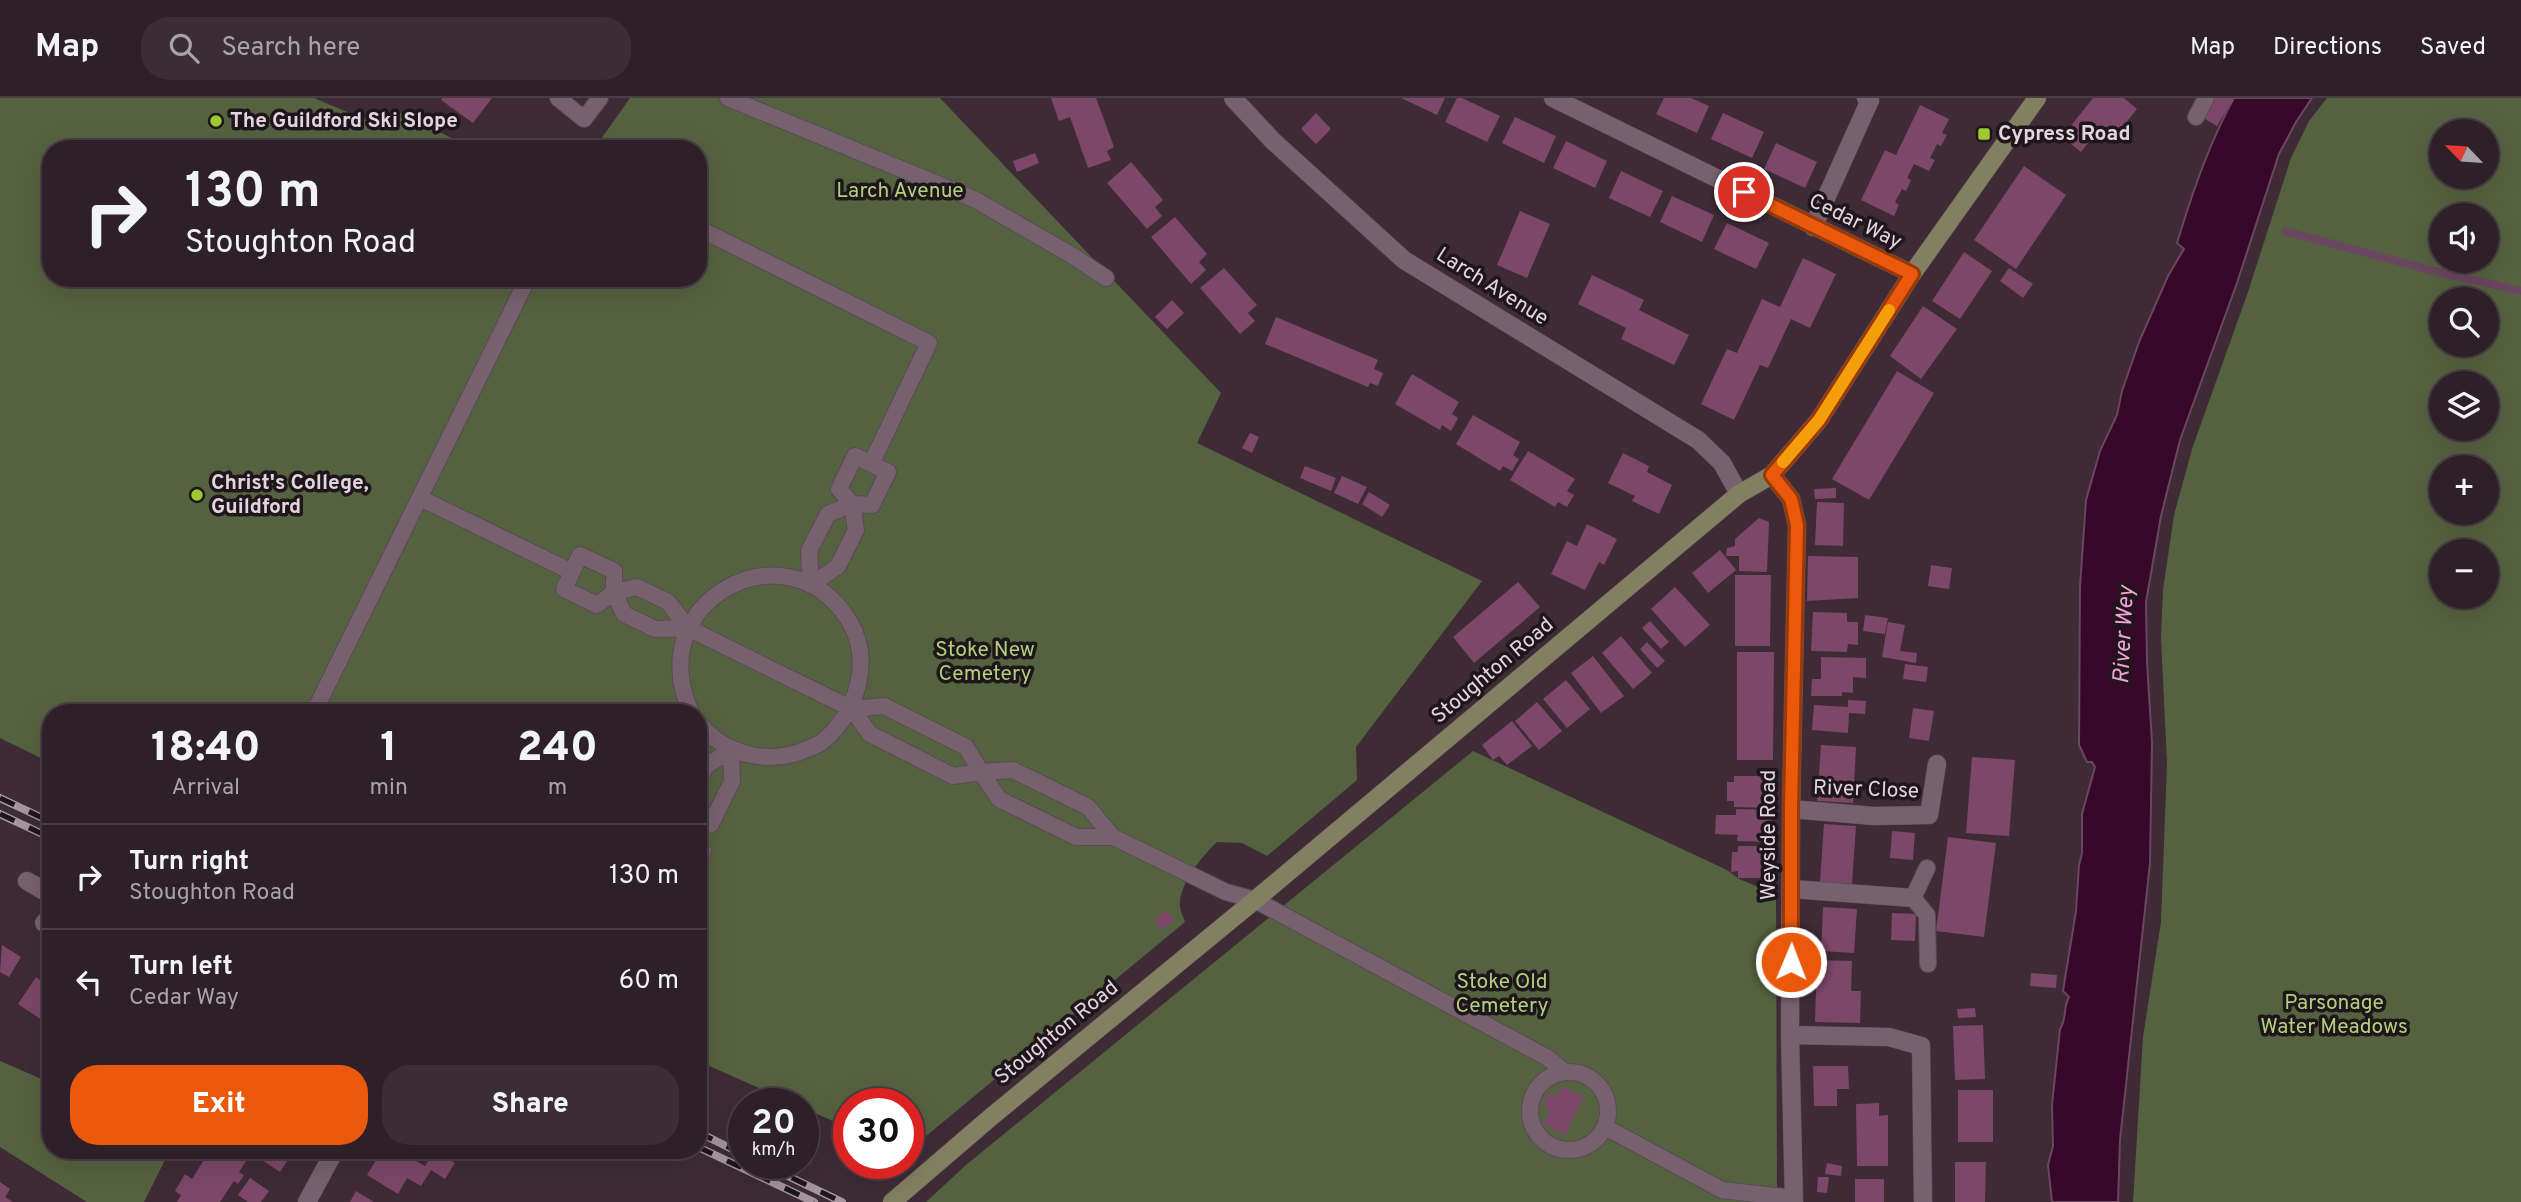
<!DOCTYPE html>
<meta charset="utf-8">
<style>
:root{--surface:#2e2028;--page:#3a2d34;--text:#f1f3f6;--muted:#a7a3a8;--line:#493e45;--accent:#ea580c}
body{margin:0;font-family:Overpass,sans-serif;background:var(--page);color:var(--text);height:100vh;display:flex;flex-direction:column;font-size:26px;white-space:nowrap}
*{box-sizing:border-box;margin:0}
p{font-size:23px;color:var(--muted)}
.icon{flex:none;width:38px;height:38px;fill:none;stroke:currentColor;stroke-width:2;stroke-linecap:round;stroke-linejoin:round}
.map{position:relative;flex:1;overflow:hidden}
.sheet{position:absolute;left:42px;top:606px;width:665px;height:455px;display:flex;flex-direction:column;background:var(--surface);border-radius:28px;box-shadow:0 7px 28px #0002,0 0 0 2px var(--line)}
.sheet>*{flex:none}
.top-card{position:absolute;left:42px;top:42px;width:665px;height:147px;border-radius:28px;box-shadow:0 7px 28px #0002,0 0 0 2px var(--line);background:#2e2028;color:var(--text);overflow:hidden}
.needle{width:46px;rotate:295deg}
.fabs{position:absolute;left:2429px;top:21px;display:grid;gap:14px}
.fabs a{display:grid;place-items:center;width:70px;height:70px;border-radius:50%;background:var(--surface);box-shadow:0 7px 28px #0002,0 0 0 2px var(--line);font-size:35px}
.speed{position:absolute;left:728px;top:990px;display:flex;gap:14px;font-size:35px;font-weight:700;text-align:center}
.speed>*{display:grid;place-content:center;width:91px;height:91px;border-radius:50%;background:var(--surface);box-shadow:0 7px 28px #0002,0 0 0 2px var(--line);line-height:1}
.speed small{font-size:18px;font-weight:400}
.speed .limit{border:10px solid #d22;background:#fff;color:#111}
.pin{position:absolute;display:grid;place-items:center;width:60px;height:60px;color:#fff;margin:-30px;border:4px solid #fff;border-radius:50%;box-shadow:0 2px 7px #0007}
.me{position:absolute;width:77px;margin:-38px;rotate:1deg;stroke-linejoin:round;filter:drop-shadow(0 0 5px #0008)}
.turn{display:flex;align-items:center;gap:24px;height:147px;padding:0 28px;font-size:32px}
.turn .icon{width:91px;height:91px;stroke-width:2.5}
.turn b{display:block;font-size:49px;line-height:60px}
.eta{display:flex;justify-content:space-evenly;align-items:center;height:119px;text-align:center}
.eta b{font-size:42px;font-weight:800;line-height:49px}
.action{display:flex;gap:14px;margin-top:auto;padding:14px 28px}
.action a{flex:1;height:80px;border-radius:28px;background:var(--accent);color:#fff;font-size:28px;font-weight:800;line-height:80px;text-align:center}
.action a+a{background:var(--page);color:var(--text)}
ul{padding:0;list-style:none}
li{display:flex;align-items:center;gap:21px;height:105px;padding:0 28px;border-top:2px solid var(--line)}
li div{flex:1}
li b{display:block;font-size:26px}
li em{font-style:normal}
header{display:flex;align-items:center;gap:42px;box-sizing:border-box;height:98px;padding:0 35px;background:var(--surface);border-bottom:2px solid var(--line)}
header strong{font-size:33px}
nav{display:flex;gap:38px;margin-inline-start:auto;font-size:24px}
.search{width:490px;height:63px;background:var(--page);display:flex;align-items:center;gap:18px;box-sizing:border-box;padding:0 24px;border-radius:28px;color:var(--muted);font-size:26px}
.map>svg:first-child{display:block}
.green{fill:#556240;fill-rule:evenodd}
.water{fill:#38082a;stroke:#6b4660;stroke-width:2}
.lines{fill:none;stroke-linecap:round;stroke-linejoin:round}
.stream{stroke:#6b4660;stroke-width:8}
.building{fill:#7c4769}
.lane-casing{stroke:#594a53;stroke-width:18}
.street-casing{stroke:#594a53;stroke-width:19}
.secondary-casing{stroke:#594a53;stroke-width:19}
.lane{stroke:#77616e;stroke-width:16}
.street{stroke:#77616e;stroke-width:18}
.secondary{stroke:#838061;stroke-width:18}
.rail-casing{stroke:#a5979f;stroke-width:8}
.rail{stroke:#1f161c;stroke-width:5;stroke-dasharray:16;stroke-linecap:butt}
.route-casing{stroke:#983908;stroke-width:18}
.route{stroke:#ea580c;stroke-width:12}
.slow{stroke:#f59e0b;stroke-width:12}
.poi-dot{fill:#9dca30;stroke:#1f161c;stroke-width:2.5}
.labels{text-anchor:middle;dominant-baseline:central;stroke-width:7;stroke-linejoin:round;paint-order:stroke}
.poi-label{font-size:21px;font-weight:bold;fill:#e2d6dd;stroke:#1f161c;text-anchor:start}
.park-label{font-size:21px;fill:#b1d07c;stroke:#1f161c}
.street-label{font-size:21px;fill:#e2d6dd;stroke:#1f161c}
.water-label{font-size:23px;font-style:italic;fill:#f4a2d5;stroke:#1f161c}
</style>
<header>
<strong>Map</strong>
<div class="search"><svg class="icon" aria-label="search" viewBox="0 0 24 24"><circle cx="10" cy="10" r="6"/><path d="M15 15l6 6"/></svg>Search here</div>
<nav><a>Map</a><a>Directions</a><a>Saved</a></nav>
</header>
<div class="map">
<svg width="2521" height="1104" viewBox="0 0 2521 1104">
<rect width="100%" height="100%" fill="#3e2b36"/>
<path class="green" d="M0,0h314l71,30 14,-16 75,37h-423v129h647v-129h-122l12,-7 8,4 34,-48h310l281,295 -24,50 285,138 -126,166 1,33 -90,76 -25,-13 -25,-1c-14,13 -39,43 -37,64 0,5 4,12 5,16l-277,229v-47h-59v24l-46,-20v-4h-8l-97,-43v-349h-647v51l-51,-25z
M2327,0h194v1104h-388l10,-165 18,-115 6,-159 -6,-125 2,-48 11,-75 18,-66 56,-157 43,-134 18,-37zM2441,33h46v46h-46zM2487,117v46h-46v-46zM2487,201v46h-46v-46zM2441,285h46v46h-46zM2487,369v46h-46v-46zM2487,453v46h-46v-46z
M1473,653l254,119 12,9 37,15 1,308h-851l40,-37z
M0,963l51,22v67h115l3,2 -25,50h-57l-87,-55z"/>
<path class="water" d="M2234,0h78l-16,24 -17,32 -42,129 -57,157 -19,76 -15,86 1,60 5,81 -2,120 -30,277 -2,62h-66l-4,-37 5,-19 -1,-41 8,-76c7,-10 3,-22 9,-32l-6,-6 13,-80 3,-46 3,-12v-39l13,-47 -3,-5h-5l-8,-17 1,-159 6,-86 14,-49 17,-36 5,-24 17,-49 29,-66 16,-27 -7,-6c15,-49 32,-100 57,-145z"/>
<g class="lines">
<path class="stream" d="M2285,133l149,40 87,20"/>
</g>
<path class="building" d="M442,0h50l-19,25 -32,-23z
M1051,0h45l18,49 -7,4 4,9 -23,8 -18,-51 -11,4z
M1401,0h44l-8,17z
M1457,0h5l38,18 -13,26 -42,-20z
M1664,0h27l18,8 -12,27 -41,-19z
M2093,0h31l13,11 -23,29 -13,-11 -20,25 -19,-15z
M2211,0h23l-17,28 -17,-10z
M1920,7l29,14 -7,14 5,2 -6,11 -4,-2 -7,14 5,2 -6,11 -15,-7 -7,14 4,2 -3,7 -2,4 -4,-2 -7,13 4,3 -5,11 -33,-16 24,-50 11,5z
M1316,15l15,16 -15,15 -15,-15z
M1723,15l41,19 -12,26 -41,-19z
M1515,19l41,19 -12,27 -42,-20z
M1566,43l41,20 -12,27 -42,-20z
M1776,45l41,19 -12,26 -41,-19z
M1035,55l4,10 -22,9 -4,-11z
M1131,64l32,38 -8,7 7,9 -15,13 -40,-46z
M2024,68l42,29 -50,74 -42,-29z
M1621,73l42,20 -13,26 -41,-19z
M1672,98l42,19 -12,27 -42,-20z
M1520,113l30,13 -23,54 -30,-13z
M1175,119l32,37 -8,8 7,8 -15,14 -40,-47z
M1727,125l42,20 -13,26 -42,-20z
M1964,154l28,19 -32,48 -28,-18z
M1803,160l33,16 -26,54 -19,-9 -23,49 -8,-3 -26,55 -33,-16 26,-55 10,4 25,-54 18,8z
M1224,170l33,37 -9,8 7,8 -15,13 -40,-46z
M2009,170l24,16 -10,14 -23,-17z
M1592,177l52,25 -5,10 50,25 -15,30 -53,-26 5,-11 -48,-24z
M1172,202l12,13 -17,16 -12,-12z
M1923,208l34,23 -36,50 -31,-23z
M1276,219l102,43 -4,9 9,4 -5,13 -8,-3 -2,4 -103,-43z
M1897,273l37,22 -65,107 -37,-21z
M1412,276l47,28 -7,12 6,4 -7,13 -9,-6 -2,5 -45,-26z
M1473,317l47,27 -7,13 6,4 -7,12 -9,-5 -3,5 -44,-27z
M1250,335l9,4 -7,16 -10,-5z
M1528,353l47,28 -8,12 7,4 -7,12 -9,-5 -3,5 -45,-27z
M1623,355l26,13 -2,6 25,13 -13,29 -27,-13 3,-5 -27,-13z
M1305,368l31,12 -5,13 -31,-13z
M1342,378l25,11 -9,17 -24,-11z
M1836,390v10l-21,1 -1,-10z
M1369,394l21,13 -8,12 -20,-13z
M1817,404l27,1 -1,43 -28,-1z
M1759,420l10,4 -2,50 -28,-1v-15h-13l1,-8 8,-2v-7z
M1587,426l30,15 -13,26 -5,-3 -14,28 -34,-16 16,-33 10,5z
M1720,452l16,20 -28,23 -16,-20z
M1808,458l50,1v41l-51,3z
M1931,467l21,3 -3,21 -21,-3z
M1735,477h36l-1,71h-35z
M1518,484l22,25 -66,56 -21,-26z
M1675,489l35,38 -25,22 -34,-38z
M1813,514l34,1v9h11v23l-10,-1 -1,8 -36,-1z
M1865,517l23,3 -3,16 -22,-3z
M1650,523l19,21 -8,7 -19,-21z
M1888,524l17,3 -5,26 17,2 -1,10 -34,-6z
M1621,538l31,37 -19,16 -31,-36z
M1647,544l18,19 -8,7 -17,-19z
M1737,554h37l-1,108h-36z
M1593,558l31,40 -23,17 -30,-40z
M1821,559l45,1v20l-13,-1v16l-11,-1v4h-31l1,-17h9z
M1905,566l23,3 -2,15 -23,-3z
M1566,582l24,29 -23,19 -24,-29z
M1848,602l18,1 -1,13 -16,-1 -1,20 -36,-3 2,-25 34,2z
M1537,604l25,29 -23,19 -24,-29z
M1913,610l21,3 -5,30 -20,-3z
M1512,623l20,25 -25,19 -8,-9 -6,4 -11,-15z
M1821,647l35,2 -3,56 -36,-2z
M1972,659l43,3 -6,76 -43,-3z
M1734,678h35v32l-35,-1v-6h-7v-19h7z
M1736,711l36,1 -1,32 -34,-1 1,-6 -23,-1 1,-19h20z
M1824,726l32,2 -4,58 -32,-2z
M1892,733l23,2 -2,27 -23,-2z
M1948,739l48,6 -12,94 -48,-6z
M1738,748h35v32h-35v-7l-7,1 1,-20h6z
M1823,809l34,2 -3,44 -33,-2z
M1166,812l8,9 -11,11 -9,-9z
M1892,815l24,1 -1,27 -24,-1z
M2,847l19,12 -12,20 -9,-5z
M1817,862l35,1 -1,30h10l-1,32 -45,-1z
M2031,875l26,2 -1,13 -26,-2z
M36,879l12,9 3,-5v45l-33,-22z
M1975,910l1,9 -18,1 -1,-9z
M1983,927l2,54 -30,1 -2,-54z
M1813,968h35l1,23h-12v17h-23z
M1562,988l22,11 -19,38 -22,-11 7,-14 -7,-4 6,-13 7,3z
M1958,992h35v52h-35z
M1879,1005v13l9,-1v51h-31l-1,-62z
M210,1052h54l-7,10 -7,-5 -11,17 5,3 -6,9 -4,-3 -14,21h-43l4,-7 -6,-4 10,-17 7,5z
M268,1052h16l7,5 -11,17 -18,-12z
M382,1052h16l27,16 10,-16 20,13 -10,16 -14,-9 -10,16 -14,-8 -9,16 -31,-19z
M1955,1064h31l-1,40h-30z
M1827,1065l15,3 -1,10 -16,-2z
M1818,1079h11l-2,16 -10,-1z
M250,1080l19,13 -8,11h-13l-10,-7z
M1855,1081h29v23h-29z
M0,1084l10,7 -5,8 8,5h-13z
M356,1093l18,11h-24z"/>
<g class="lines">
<defs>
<path id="lane" d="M558,0l26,21 16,-21
M728,0l246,101 99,57 33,22
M2196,19l10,-19
M698,130l231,115 -58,121
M855,358l33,16 -16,33 -20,-1 -13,-15z
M420,400l152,74
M852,406l4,26 -18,36 -27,19 -2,-34 19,-37z
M580,457l34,16v21l-17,13 -33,-16z
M688,530l-33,1 -31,-15 -10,-22 23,-5 31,15 20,26 164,81 18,25 83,42 28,-4 18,27 77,38h37
M852,611l32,-3 82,41 15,25 32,-2 75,37 25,30 113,55 29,8 293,158 17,14
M314,614l214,-434
M691,614c-51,-111 95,-189 157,-93 26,41 9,94 -26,123 -4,3 -10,5 -15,7 -38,17 -83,6 -109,-27
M698,683l8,-15 25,-16
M698,730l13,-4 21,-43 -1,-31
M698,746l5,7 -5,9
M1927,770l-14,30 14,17 1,49
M1530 1013a39 39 0 1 1 78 0a39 39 0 1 1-78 0Z
M1605,1029l117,63 71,8"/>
<path id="street" d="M1233,0l40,43 131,119 294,180 24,23 17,31
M1553,0l359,176
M1813,129l57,-127 -4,-2
M1772,377l19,24 6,26 -6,284 -1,226 4,167
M1791,711l83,7 55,-1 8,-51
M27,783l24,14
M1792,791l121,9
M44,825l7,-7
M1790,937l99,2 32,9 2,156
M307,1104l28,-52"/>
<path id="secondary" d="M892,1104l99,-85 264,-217 484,-406 33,-19 47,-55 93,-146 125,-176"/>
</defs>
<use href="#lane" class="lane-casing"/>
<use href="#street" class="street-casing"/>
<use href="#secondary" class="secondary-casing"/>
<use href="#lane" class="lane"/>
<use href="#street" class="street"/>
<use href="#secondary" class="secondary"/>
<defs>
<path id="rail" d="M0,700l51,24
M0,716l51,24
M698,1034l46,23
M698,1049l116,55
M763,1066l79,38"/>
</defs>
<use href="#rail" class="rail-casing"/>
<use href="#rail" class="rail"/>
</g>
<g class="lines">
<defs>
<path id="route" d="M1744,94l168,82 -93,146 -47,55 19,24 6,26 -6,283v154"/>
</defs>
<use href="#route" class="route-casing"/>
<use href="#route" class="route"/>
<path class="slow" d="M1783,364l36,-42 70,-110"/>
</g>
<g class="poi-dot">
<circle cx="216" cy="23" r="7"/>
<rect x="1977" y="29" width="14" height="14" rx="3.5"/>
<circle cx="197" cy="397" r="7"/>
</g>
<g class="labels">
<g class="poi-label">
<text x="230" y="23">The Guildford Ski Slope</text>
<text x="1998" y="36">Cypress Road</text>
<text x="211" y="385">Christ's College,<tspan x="211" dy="24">Guildford</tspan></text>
</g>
<g class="park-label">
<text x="900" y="93">Larch Avenue</text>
<text x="985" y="552">Stoke New<tspan x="985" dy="24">Cemetery</tspan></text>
<text x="1502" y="884">Stoke Old<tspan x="1502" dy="24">Cemetery</tspan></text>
<text x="2334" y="905">Parsonage<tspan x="2334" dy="24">Water Meadows</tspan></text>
</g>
<g class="street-label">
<text transform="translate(1855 124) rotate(26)">Cedar Way</text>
<text transform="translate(1492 189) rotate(32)">Larch Avenue</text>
<text transform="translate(1493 573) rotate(-40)">Stoughton Road</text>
<text transform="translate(1866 692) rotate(2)">River Close</text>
<text transform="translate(1769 737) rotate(-90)">Weyside Road</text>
<text transform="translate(1057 935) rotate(-39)">Stoughton Road</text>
</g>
<g class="water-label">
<text transform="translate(2125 537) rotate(-87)">River Wey</text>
</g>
</g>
</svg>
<div class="fabs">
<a><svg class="needle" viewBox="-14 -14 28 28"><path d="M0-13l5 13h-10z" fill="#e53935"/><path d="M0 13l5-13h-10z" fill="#a7a3a8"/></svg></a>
<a><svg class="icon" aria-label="sound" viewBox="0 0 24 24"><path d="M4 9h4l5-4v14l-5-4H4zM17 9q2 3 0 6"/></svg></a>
<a><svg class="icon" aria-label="search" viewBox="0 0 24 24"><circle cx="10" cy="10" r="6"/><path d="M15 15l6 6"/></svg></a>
<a><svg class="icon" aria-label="layers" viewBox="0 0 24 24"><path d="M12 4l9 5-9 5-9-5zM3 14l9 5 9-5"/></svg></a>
<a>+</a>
<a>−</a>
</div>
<div class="speed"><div>20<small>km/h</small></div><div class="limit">30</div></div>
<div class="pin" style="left:1744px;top:94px;background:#d93025"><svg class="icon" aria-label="arrive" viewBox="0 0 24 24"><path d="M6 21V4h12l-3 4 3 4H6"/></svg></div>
<svg class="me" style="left:1791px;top:864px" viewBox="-20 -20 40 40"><circle r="17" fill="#ea580c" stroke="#fff" stroke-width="3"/><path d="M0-11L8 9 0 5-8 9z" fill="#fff"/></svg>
<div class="top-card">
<div class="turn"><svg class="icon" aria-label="right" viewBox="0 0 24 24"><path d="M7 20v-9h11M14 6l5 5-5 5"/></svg><div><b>130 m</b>Stoughton Road</div></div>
</div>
<section class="sheet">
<div class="eta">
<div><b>18:40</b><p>Arrival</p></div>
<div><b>1</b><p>min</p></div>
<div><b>240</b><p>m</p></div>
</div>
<ul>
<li><svg class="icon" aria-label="right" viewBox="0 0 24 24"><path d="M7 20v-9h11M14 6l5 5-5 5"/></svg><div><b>Turn right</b><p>Stoughton Road</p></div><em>130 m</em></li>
<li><svg class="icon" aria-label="left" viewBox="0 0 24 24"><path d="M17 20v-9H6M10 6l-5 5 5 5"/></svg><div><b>Turn left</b><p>Cedar Way</p></div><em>60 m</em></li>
</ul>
<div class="action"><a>Exit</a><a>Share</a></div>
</section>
</div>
